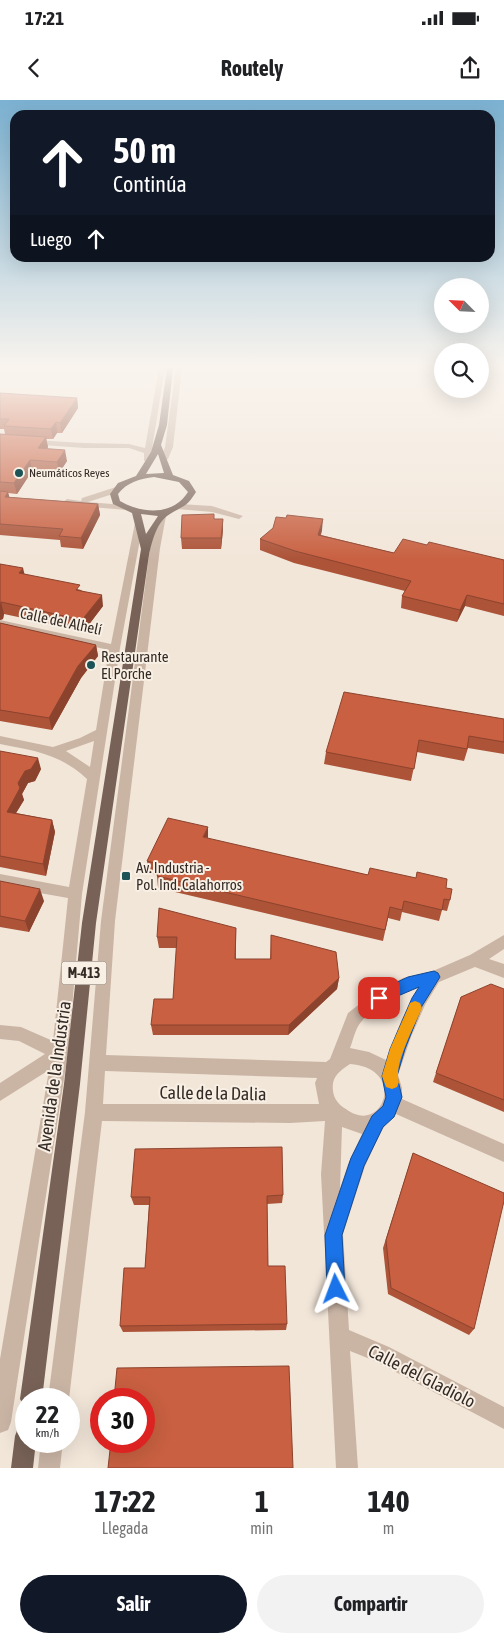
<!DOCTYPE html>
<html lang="es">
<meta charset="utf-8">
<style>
:root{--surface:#fff;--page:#f2f2f2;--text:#202124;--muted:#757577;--accent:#111827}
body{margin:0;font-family:"Asap Condensed",sans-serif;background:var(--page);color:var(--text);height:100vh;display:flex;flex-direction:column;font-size:19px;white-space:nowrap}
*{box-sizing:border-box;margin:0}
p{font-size:16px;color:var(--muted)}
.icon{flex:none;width:28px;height:28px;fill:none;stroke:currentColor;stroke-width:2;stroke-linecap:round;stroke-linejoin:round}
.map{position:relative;height:1368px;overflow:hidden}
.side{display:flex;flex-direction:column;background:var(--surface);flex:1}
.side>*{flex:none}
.banner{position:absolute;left:10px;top:10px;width:485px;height:152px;border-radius:15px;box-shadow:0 5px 20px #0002;background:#111827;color:#fff;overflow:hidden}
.needle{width:32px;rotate:294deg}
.buttons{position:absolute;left:434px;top:178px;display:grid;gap:10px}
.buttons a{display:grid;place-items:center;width:55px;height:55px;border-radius:50%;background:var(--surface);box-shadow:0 5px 20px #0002;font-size:25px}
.speed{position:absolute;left:15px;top:1288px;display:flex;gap:10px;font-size:25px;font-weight:700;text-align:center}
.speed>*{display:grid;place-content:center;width:65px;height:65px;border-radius:50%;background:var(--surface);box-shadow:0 5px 20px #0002;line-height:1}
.speed small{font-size:12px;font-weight:400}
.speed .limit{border:8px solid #d22;background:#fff;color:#111}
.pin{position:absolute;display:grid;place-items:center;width:42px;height:42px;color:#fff;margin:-21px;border-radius:10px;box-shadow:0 2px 8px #0006}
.me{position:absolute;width:55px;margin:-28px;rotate:357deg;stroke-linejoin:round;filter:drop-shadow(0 0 4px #0008)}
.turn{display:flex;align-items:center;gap:18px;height:105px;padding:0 20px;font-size:22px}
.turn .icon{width:65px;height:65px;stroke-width:2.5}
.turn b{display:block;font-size:35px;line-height:42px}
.then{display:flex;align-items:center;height:48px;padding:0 20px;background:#0003;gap:10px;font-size:19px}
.eta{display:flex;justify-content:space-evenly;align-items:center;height:85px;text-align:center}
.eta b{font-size:30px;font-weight:700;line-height:35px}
.action{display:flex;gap:10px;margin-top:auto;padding:10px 20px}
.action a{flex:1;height:58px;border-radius:30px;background:var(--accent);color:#fff;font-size:20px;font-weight:700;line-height:58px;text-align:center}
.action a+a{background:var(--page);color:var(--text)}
.status{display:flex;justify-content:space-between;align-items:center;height:35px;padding:0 25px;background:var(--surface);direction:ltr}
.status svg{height:14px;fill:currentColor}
header{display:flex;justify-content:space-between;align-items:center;height:65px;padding:0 20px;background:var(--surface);font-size:22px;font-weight:700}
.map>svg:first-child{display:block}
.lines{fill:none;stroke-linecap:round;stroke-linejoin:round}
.street{fill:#cab5a5;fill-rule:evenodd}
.primary{fill:#786257;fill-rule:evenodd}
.wall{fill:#ac5338}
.shaded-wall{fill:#8c432e}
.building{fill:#c86041;stroke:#8c432e}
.route{fill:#1a73e8;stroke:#114b97}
.slow{fill:#f59e0b}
.poi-dot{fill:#1c5457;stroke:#f9f0e5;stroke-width:2}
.labels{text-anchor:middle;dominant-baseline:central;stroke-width:4;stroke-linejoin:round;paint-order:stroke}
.far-poi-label{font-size:12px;fill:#352b26;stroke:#f9f0e5;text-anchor:start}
.shield{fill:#f9f0e5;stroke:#70665f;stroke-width:1}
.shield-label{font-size:14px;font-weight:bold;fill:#352b26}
.street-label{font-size:15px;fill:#352b26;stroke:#f9f0e5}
.poi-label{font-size:15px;fill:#352b26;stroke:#f9f0e5;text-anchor:start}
.near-street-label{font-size:18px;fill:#352b26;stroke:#f9f0e5}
</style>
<div class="status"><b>17:21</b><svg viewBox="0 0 49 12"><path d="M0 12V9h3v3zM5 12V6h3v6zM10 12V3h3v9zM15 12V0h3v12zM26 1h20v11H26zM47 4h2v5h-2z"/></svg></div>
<header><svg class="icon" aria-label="back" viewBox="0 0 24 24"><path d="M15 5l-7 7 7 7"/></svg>Routely<svg class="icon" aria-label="share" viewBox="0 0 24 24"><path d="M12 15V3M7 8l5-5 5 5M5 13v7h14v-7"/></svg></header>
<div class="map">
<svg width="504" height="1368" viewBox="0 0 504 1368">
<rect width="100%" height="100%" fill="#f2e6d9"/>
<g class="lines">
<path class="street" d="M159,268h6l-15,93h-6v-8l-15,-5h-45l-84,-6v-4l84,5 45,1 16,4z
M176,268h6l-9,79 -5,12 -4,2 -4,-2 5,-12z
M116,387l4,3 -1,2 -31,10 36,3 4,3 -1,2 -60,-5 -4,-3 4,-3 14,2 1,-3z
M180,404l32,2 31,10 -4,3 -27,-7 -35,-3v-4z
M162,413l4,3 -6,32 -45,373 -9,134 220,7 4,-3 18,-46 26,-20 29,-15 30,-7 37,-16 34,-20v14l-15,10 15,5v14l-29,-11 -36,15 -14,23 -14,32 -13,38 4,13v11l102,45v18l-108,-48 -13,14 -18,38 -22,68 6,96 40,17 115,60v22l-129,-68 -25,-10 8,117h-22l-15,-294 4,-53 -35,2 -188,-2 -33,278h-21l37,-287 16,-191 49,-373 8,-32zM419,887l-17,32 -16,41 -17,-8 -19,-4c3,-7 5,-19 11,-26 11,-14 40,-31 58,-35zM350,964c58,4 33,73 -4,45 -7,-4 -12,-10 -13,-18 -2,-15 7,-20 17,-27zM105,971l212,7 -2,5 4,21h-216zM342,1027l20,7 -14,30 -8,25z
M139,420l4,3 -23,125 -38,246 -14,159 -57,369 -3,8 -8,3v-74l49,-289 -49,31v-18l45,-29 -26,-13 -19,-2v-14l21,2 32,14 15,-143 -68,-12v-12l69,13 18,-108c-27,-25 -51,-28 -87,-35v-8l53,11 27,-9 16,-8 13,-80 -109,-24v-6l111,24 24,-121zM94,641l-4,26 -24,-16z
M41,1341h22l-3,27h-22z"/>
<path class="primary" d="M167,268h6l-6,57 -6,20 12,30 16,6 7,11c-10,16 -12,13 -26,22 -13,7 -18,27 -21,41l-53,368 -16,161 -38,315h-16v9l-2,-2 -4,-7 44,-315 18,-161 59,-374 -9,-36 -19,-9 -3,-10 8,-11 18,-7 15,-24 8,-27zM158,354l6,19 -18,1zM154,377l25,5 9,10c-15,24 -46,22 -68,9l-2,-7c9,-12 22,-15 36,-17zM141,414l17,2 -12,18z
M26,1325v16h10l-3,27h-22l4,-32 3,-8z"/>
</g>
<path class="wall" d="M0,293l77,5 1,10 -16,25h-5l-4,6h-7l2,8 -1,2 20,12 -8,12 -27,-2 -15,23 -9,-1 1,4 89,7 2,11 -17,34 -22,-2 -1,-7 -60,-5v-101h5l-1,-5h-4z
M286,418l36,12 -1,5 73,18 33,-8 77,15v56l-39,-10 -8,16 -56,-14 1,-12 3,-5 -111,-28 -34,-13v-11z
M214,419h9v11l-2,19h-39l-1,-11z
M0,464l24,10 57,16 22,16 -19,25 -80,-17 -1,5 -3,1z
M0,523l96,22 2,11 -17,22 -29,52 -52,-9z
M504,619v35l-36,-6 -4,13 -47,-9 -6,29 -87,-17 2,-12z
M0,651l41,18 -6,12 -7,2 -6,11 2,6 -8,13 36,7 3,12 -9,44 -46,-9z
M208,739l160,36 78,13 4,12 -3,11 -5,-1 -3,11 -37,-9 -2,9 -12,-3 -5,23 -225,-53 -1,-12v-1l-8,-2 -2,-12z
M0,781l44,20 -15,31 -29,-5z
M236,828v31h34l1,-24 68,43 -2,11 -49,46h-135l-2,-10 22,-26 4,-51h-18l-2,-11z
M504,889v123l-71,-30 28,-85z
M413,1053l61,176 -5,6 -81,-41 -5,-46z
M283,1095l-1,8 -15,1 1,62 19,58 -1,6 -163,2 -3,-6 25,-58 4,-63h-15l-3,-8z"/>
<path class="shaded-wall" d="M77,298l1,10 -16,25 -2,-10z
M56,322l1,11 -4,6 -2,-10z
M46,337l2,10 -8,12 -2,-11z
M65,350l2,11 -8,12 -2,-11z
M30,360l2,11 -15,23 -3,-11z
M8,392l3,11 -6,-6z
M98,404l2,11 -17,34 -2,-11z
M223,419v11l-2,19v-11z
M323,419l-1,11 -5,16 1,-11z
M23,468l3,12 -7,-7z
M102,495l1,11 -19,25 -2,-11z
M467,495l-2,11 -8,16 3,-12z
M1,502l3,12 -1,5 -3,1v-13z
M96,545l2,11 -17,22 -29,52 -3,-12 29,-52z
M38,658l3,11 -6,12 -7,2 -6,11 2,6 -14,23 -3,-11 11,-29 7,-12z
M52,720l3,12 -9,44 -3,-12z
M208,727v11l-5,-1z
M40,789l4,12 -15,31 -4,-11z
M339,878l-2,11 -49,46 1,-10z"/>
<path class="building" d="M0,293l77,5 -17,25 -4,-1 -5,7 -47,-3 5,-7h-9z
M0,334l46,3 -8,11 27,2 -8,12 -27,-2 -16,23 -14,-1z
M0,391l8,1 -3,5 93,7 -17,34 -22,-2 4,-7 -63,-5z
M214,414v5h9l-2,19h-40l1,-23z
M287,415l36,4 -5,16 76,18 9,-14 24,6 2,-3 75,18v44l-37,-9 -7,15 -58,-14 9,-15 -116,-30 -35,-12 13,-11 3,-11 10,1z
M0,464l23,4 -4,5 61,12 -4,5 26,5 -20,25 -81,-18 -1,5z
M0,523l96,22 -18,21 -29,52 -49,-8z
M344,592l160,27v23l-35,-6 -2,13 -48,-9 -5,29 -88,-17z
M0,651l38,7 -7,11 -6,2 -7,12 2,5 -13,24 45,8 -9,44 -43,-8z
M168,718l40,9 -5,10 165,38 2,-7 46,10 1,-6 30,7 -1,9 6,1 -2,11 -6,-1 -2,11 -38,-9 -2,9 -12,-3 -5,23 -228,-54 5,-11 -15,-4z
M0,781l40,8 -15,32 -25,-5z
M159,808l77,20 -1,31h36v-24l65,17 3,26 -50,47h-138l3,-26h19l2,-32 2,-30h-20z
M491,884l13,5v111l-68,-27 25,-76z
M282,1047l1,48 -16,1 1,70h17l2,58 -167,2 4,-58h21l5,-71h-19l4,-48z
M413,1053l91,40v8l-30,128 -83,-41 -5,-48z
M289,1266l4,102h-185l3,-27h33v-42h-30l3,-31z"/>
<linearGradient id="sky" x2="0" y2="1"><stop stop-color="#7bb1d1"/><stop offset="0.58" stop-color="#f9f4ee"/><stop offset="1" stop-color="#f9f4ee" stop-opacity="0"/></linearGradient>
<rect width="504" height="460" fill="url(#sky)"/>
<path class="route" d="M434,871l4,2 2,4 -18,29 -17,43 -8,27 5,21 -8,20 -11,10 -19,39 -22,69 3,54 -2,7 -7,2 -6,-2 -3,-7 -2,-54 26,-77 21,-42 11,-10 3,-9 -4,-21 8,-27 22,-51 7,-11 -40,17 -5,-2 -2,-4 2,-5 34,-16z"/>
<path class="slow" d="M415,901l5,2 2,5c-7,17 -29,57 -23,74l-2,5 -5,2 -6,-2 -4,-11 8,-27 18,-41 2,-5z"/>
<g class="poi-dot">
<circle cx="19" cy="373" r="5"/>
<circle cx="91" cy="565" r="5"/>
<rect x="121" y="771" width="10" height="10" rx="2.5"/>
</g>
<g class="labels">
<g class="far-poi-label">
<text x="29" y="373">Neumáticos Reyes</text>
</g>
<rect class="shield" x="61.5" y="861.5" width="45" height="23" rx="4"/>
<g class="shield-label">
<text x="84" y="873">M-413</text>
</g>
<g class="street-label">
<text transform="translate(61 521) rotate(12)">Calle del Alhelí</text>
</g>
<g class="poi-label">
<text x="101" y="556">Restaurante<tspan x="101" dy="17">El Porche</tspan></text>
<text x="136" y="767">Av. Industria -<tspan x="136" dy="17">Pol. Ind. Calahorros</tspan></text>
</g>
<g class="near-street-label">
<text transform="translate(54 976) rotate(-82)">Avenida de la Industria</text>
<text transform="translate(213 993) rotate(1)">Calle de la Dalia</text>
<text transform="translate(422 1276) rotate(27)">Calle del Gladiolo</text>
</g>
</g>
</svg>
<div class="buttons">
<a><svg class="needle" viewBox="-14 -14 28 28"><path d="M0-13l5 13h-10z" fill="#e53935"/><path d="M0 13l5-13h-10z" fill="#757577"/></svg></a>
<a><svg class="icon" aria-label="search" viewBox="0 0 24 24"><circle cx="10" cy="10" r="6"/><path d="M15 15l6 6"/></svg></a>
</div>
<div class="speed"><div>22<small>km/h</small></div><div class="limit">30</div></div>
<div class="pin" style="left:379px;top:898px;background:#d93025"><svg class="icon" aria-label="arrive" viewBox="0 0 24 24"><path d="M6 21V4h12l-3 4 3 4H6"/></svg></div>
<svg class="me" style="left:336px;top:1189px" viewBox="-20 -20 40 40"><path d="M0-17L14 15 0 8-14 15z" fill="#1a73e8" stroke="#fff" stroke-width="4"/></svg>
<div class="banner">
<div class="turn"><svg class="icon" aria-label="ahead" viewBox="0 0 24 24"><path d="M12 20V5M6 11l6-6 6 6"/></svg><div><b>50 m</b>Continúa</div></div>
<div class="then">Luego<svg class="icon" aria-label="ahead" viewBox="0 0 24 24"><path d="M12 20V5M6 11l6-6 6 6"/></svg></div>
</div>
</div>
<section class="side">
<div class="eta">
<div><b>17:22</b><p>Llegada</p></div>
<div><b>1</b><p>min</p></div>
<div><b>140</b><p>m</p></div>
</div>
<div class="action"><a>Salir</a><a>Compartir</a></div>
</section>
